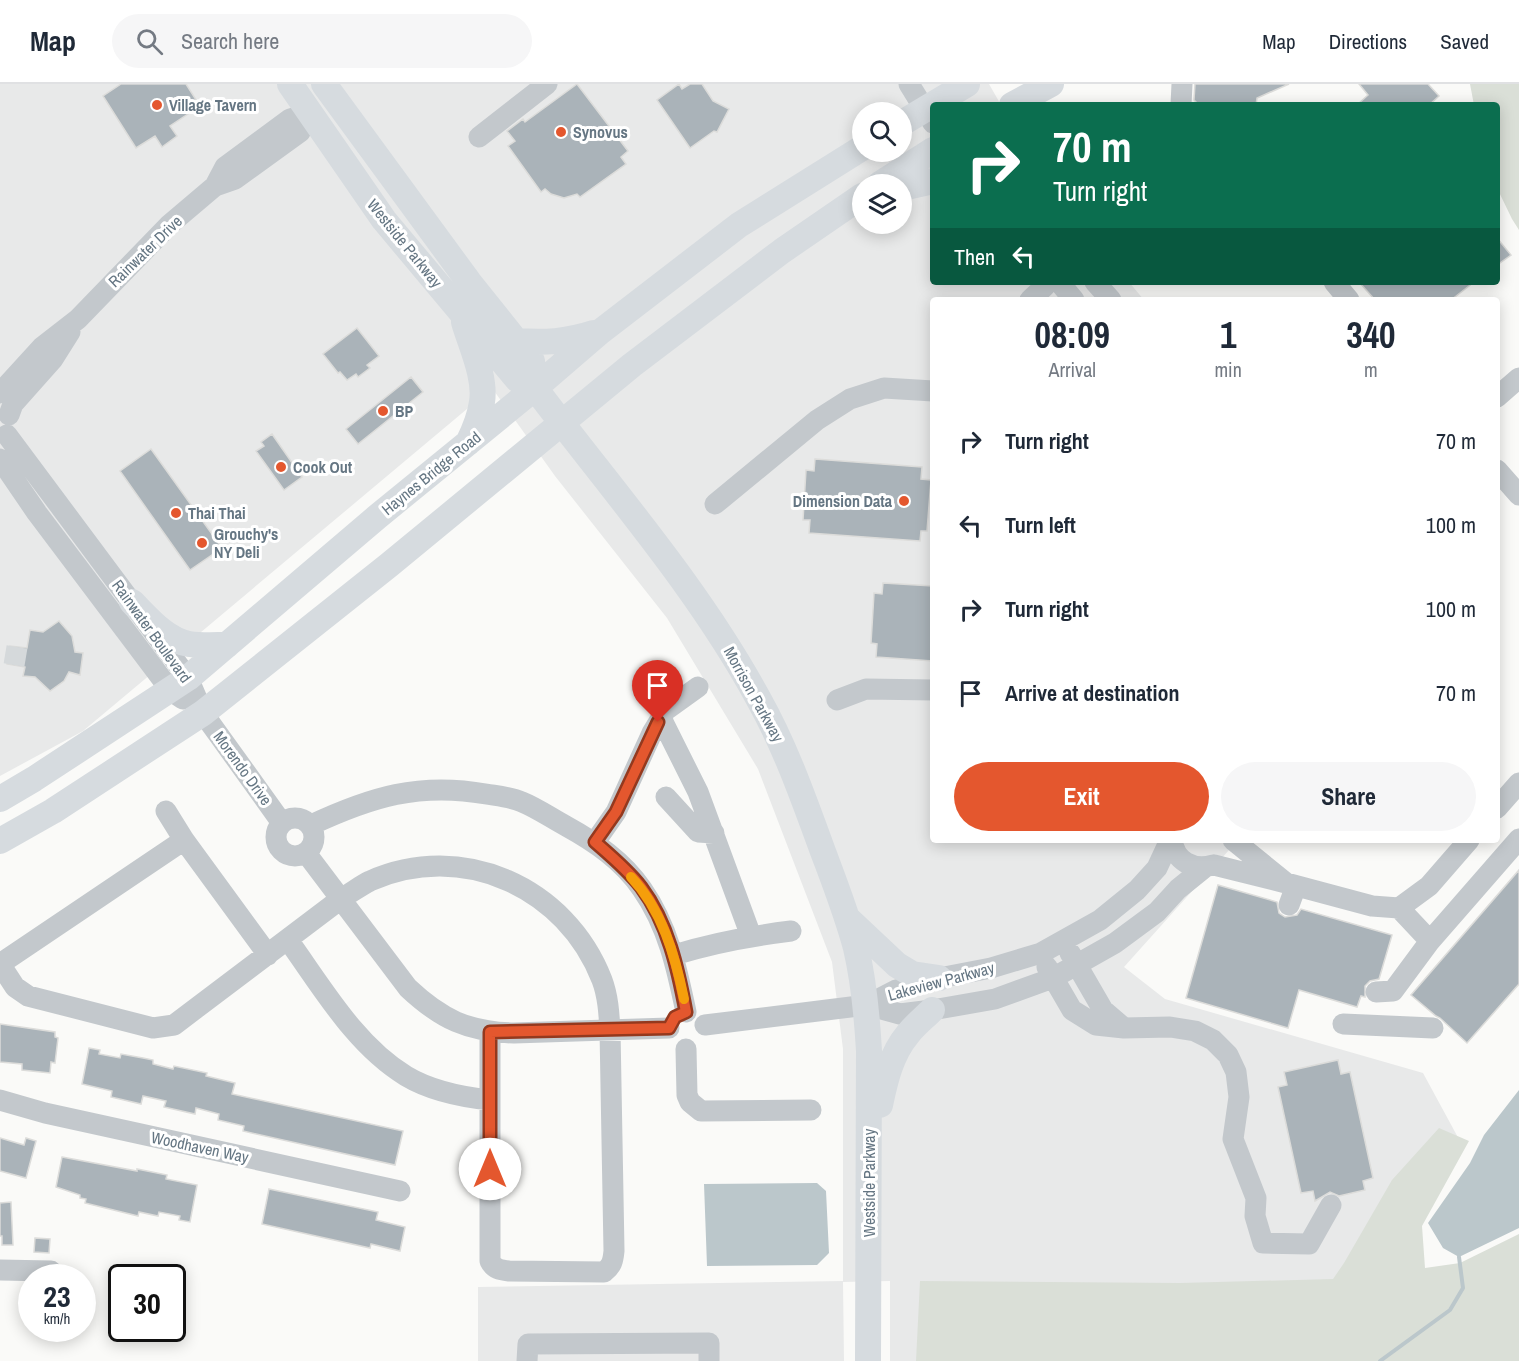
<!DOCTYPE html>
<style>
:root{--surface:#fff;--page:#f6f6f7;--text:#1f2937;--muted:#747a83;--line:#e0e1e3;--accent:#e4572e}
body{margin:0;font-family:"Archivo Narrow",sans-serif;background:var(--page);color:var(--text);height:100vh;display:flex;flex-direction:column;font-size:22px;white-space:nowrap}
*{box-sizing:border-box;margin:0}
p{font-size:20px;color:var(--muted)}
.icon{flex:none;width:33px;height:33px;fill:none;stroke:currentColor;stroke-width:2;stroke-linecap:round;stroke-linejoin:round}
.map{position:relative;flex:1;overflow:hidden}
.drawer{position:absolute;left:930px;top:213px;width:570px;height:546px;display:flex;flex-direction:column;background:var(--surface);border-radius:6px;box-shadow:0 3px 15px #0003}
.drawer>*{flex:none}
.banner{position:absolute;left:930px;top:18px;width:570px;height:183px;border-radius:6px;box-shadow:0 3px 15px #0003;background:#0b6e4f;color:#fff;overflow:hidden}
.fabs{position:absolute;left:852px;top:18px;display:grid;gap:12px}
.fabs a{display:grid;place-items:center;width:60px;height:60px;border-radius:50%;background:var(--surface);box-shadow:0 3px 15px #0003;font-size:30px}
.speed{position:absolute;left:18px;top:1180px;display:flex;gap:12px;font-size:30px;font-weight:700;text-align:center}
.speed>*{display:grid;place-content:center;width:78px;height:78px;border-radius:50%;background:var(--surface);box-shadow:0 3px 15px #0003;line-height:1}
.speed small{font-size:15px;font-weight:400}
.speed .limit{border:3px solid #111;border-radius:9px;background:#fff;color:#111}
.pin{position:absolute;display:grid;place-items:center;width:51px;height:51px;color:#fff;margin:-62px -26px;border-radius:50% 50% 50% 0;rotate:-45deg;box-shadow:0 0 6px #0007}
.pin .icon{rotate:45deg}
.me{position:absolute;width:66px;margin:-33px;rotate:0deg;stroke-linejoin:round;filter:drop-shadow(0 0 4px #0008)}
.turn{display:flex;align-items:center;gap:21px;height:126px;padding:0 24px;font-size:27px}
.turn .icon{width:78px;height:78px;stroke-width:2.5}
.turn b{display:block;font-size:42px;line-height:51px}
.then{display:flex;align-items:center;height:57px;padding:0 24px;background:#0003;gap:12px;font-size:22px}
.eta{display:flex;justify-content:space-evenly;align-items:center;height:102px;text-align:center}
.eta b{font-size:36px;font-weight:800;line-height:42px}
.action{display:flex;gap:12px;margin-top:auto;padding:12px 24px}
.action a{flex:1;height:69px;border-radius:36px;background:var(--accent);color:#fff;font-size:24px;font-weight:800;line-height:69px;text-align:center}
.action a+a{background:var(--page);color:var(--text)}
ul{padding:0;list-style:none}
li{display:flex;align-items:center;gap:18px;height:84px;padding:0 24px}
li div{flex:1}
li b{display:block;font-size:22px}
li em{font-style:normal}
header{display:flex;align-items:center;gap:36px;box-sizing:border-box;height:84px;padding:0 30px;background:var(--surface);border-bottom:2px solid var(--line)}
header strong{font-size:28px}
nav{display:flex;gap:33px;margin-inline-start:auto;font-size:21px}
.search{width:420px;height:54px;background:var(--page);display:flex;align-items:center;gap:15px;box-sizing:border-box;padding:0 21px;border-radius:33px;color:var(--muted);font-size:22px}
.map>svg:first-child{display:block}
.built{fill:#e8e9e9;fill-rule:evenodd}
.green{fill:#dadfd7}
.water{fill:#bbc7cb}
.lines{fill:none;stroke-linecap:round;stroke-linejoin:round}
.stream{stroke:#bbc7cb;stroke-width:4}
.building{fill:#aab3b9;stroke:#dcdcda;stroke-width:1.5}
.minor-tunnel{stroke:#d5d9db;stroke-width:21;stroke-dasharray:21 10;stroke-linecap:butt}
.minor{stroke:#c3c8cc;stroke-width:21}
.major{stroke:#d6dbdf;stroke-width:26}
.route-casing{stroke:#94391e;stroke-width:15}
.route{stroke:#e4572e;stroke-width:10}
.slow{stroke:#f59e0b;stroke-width:10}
.poi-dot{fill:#e4572e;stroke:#fff;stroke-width:2}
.labels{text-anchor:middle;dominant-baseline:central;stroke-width:6;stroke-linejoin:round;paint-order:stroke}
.poi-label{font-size:16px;font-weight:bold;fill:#657683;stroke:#fff;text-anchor:start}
.street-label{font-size:16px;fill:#657683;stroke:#fff}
</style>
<header>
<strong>Map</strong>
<div class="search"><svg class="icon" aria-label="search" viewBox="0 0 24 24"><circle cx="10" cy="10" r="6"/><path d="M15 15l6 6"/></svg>Search here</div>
<nav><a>Map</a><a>Directions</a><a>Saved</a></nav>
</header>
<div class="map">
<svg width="1519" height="1277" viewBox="0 0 1519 1277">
<rect width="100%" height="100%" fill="#fafaf8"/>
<path class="built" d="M0,0h989l12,21h-68v177h196l15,18h-211v540h305l-114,127 41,32 258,74 38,70 -61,95 36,43 83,80h-629v-80l-47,1 1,79h-366v-74l365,-6v-232l-11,-87 -74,-193 -91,-151 -112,-142 -63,-88 -409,343 -83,45zM862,28h40v40h-40zM862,100h40v40h-40z"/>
<path class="green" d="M1470,0h49v146l-7,-11 -15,-31v-83h-23z
M1439,1044l30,13 -47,85 3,42 35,-5 59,-29v127h-603l4,-80 260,2 153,-4 11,-16 48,-83z"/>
<path class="water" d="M1519,1006v138l-60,29 -16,-9 -15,-25 42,-60 14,-28z
M817,1099l9,8 3,62 -12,12 -110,1 -3,-82z"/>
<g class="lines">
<path class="stream" d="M1380,1277l70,-51 13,-22 -4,-31"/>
</g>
<path class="building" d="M121,0h65l14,22 -30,20 7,10 -15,11 -7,-11 -19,12 -33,-52z
M577,0l51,67 -7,6 5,7 -46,33 -3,-3 -13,4 -13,-4 -6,-5 -4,3 -33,-46 7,-5 -8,-10 16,-12 2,3z
M679,0l3,5 8,-5h12l11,17 16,8 -12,23 -3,-1 -24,17 -33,-48z
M1195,0h94l-32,14 -1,7h-57l-5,-5z
M1359,0h69l11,12 -10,9h-72l11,-10z
M1497,154l14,17 -14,10z
M1359,198h115l-23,18h-76z
M357,244l22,28 -12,9 3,3 -12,9 -2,-3 -9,6 -7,-8 -2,1 -15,-19z
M411,293l12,15 -65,52 -12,-15z
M272,350l30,43 -18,13 -28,-39 8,-5 -3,-4z
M151,365l71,99 -32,22 -70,-99z
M815,375l107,8 -1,12 10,1 -4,51h-6l-1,10 -111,-8 1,-13h-7l3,-50 8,1z
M883,499l50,3v75l-57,-4 1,-13 -6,-1 3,-50 8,1z
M59,537l13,15 3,16 8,1 -3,22 -11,-3 -5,9 -14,10 -15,-14 -12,-1 2,-9 -18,-3 3,-18 17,2 3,-18 13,2z
M1519,786v114l-52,59 -27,-25 -4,-2 -25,-21z
M1218,801l59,17 2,11 6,4 12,-2 4,-6 91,26 -13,44 -9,2 -5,5v11l-4,-1 -4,11 -58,-17 -11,38 -102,-30z
M0,940l55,8v5l3,1 -3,25 -4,-1 -1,11 -28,-3v-6l-22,-2z
M89,964l11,2 -1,4 21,4 1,-4 22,4 10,2v4l20,5 1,-3 33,7 -1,3 29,7 -3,11 171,37 -8,34 -152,-34 1,-5 -26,-6 1,-6 -23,-6 -1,6 -31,-7 2,-6 -23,-5 -2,8 -30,-7 1,-6 -30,-7z
M1338,976l3,14 9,-2 23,106 -10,3 2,9 -26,6 -9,-4 -15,9 -2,-10 -12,2 -23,-106 9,-2 -3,-13z
M0,1054l24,7 2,-7 10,3 -10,37 -26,-7z
M62,1073l75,14v-2l30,6 -1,4 31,6 -7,37 -11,-2 1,-4 -21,-4 -1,4 -19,-4 -1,4 -53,-13 1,-4 -6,-1v-3l-24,-8z
M269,1105l109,23 -2,8 29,7 -5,24 -29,-7 -1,4 -108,-24z
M11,1118l2,43h-11v-9h-2v-33z
M35,1154l15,1 -1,14 -15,-1z"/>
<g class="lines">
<path class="minor-tunnel" d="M14,581l3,-18"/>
<path class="minor" d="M909,0l24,39
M1181,21l1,-21
M479,53l68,-53
M215,102l20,-7 65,-47 10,-19
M1059,198l15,18
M1095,198l16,18
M1334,198l15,18
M1030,216l15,-14v-4
M0,309l42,-46 36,-28 91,-94 46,-39 10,-19 65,-48 20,-6
M1497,313l22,-19
M9,331l4,-11 40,-45 17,-27
M7,351l181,243 15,35 79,110
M0,375l37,54 134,178 12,8
M1497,386l22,25
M715,420l102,-84 33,-21 34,-11 49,3
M837,616l29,-11 67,1
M661,634l37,74 53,144
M666,713l32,35 16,1
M1497,724l22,-25
M166,727l18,29 84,115
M276 753a19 19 0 1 1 38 0a19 19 0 1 1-38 0Z
M311,741c60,-28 108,-43 175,-31 12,2 25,3 36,8 15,6 29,16 44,24 29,16 57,35 76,63 26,37 35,80 44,123
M184,756l-184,124 15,23 13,9 125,32 21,-3 168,-127c9,-5 18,-12 28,-17 92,-41 196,6 232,99 6,16 7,33 8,50l4,221c-1,10 -2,15 -10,21l-95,-1c-9,-1 -15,-2 -19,-10v-229
M1172,756c3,21 21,31 41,25
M595,758l21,-30 36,-79 14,-23 32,-23
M306,769l102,135c33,31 60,44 106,45l155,-5
M1214,781l72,18 -53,-43
M1286,799l86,23 27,2 30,-22 40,-46
M1289,821l7,-19
M1399,824l31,33
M288,856c34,47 67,105 118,136 25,15 55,21 84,24
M674,871c38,-12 77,-19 117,-24
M1047,883l25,43 24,15 28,3 -21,-18 -33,-57
M1376,908l17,-1 37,-50 89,-102
M867,921l33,9 32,-4 63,-11 58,-21 62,-35 42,-31 21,-23 26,-21
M1343,940l90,4
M705,941l162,-20 29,-15 43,-12 52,-10 50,-15 59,-33 37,-30 20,-22 13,-28
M1124,944l46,-1 25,4 18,9 15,15 8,17 3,25 -6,42 23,59 -1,18 8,27 46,1 22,-39
M686,965l1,46 3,7 11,9 110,-1
M0,1016l45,13 355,78
M0,1186l51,1
M527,1277l1,-17 181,-1v18"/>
<path class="major" d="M290,0l94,136 133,159 18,9c76,101 162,198 223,310 27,48 45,99 64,151 12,32 25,65 34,99 8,34 11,68 13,103l-1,310
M324,0l145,198 63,79 3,27
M1012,21l39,-21
M902,39l65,-39
M880,100l53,-34
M902,104l31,-7
M464,238c7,24 22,55 18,80 -2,15 -7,27 -14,41
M515,257c30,2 51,1 79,-8
M132,518c16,16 34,38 57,42 12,2 26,1 38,1
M0,715l34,-20 154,-101 189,-161 158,-129 65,-56 139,-107 123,-77
M0,757l53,-30 150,-98 186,-148 243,-200 150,-114 80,-55
M847,834l50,47 15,9 27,4
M880,1021c5,-24 11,-51 28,-71 7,-9 16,-16 24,-24"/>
</g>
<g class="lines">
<defs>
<path id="route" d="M490,1085v-137l179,-4 6,-11 11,-5c-8,-43 -18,-89 -45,-125 -13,-17 -30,-31 -46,-45l21,-30 42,-90"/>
</defs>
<use href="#route" class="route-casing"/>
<use href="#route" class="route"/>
<path class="slow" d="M631,793c31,33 44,78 53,122"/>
</g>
<g class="poi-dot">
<circle cx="157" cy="21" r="6"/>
<circle cx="561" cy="48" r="6"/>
<circle cx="383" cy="327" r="6"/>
<circle cx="281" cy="383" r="6"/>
<circle cx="904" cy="417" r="6"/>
<circle cx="176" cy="429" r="6"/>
<circle cx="202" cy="459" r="6"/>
</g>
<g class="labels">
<g class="poi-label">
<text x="169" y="21">Village Tavern</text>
<text x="573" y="48">Synovus</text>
<text x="395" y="327">BP</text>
<text x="293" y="383">Cook Out</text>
<text x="892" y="417" text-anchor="end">Dimension Data</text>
<text x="188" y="429">Thai Thai</text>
<text x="214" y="450">Grouchy's<tspan x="214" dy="18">NY Deli</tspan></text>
</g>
<g class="street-label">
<text transform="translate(405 159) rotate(51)">Westside Parkway</text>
<text transform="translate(145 167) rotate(-44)">Rainwater Drive</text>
<text transform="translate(431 389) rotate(-39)">Haynes Bridge Road</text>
<text transform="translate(152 547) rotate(54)">Rainwater Boulevard</text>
<text transform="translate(754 610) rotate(61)">Morrison Parkway</text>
<text transform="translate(243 684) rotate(54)">Morendo Drive</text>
<text transform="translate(941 897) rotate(-15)">Lakeview Parkway</text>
<text transform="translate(200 1063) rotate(12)">Woodhaven Way</text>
<text transform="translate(869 1099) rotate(-90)">Westside Parkway</text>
</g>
</g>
</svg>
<div class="fabs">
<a><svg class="icon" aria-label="search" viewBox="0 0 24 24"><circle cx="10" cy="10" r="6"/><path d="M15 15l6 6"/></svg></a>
<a><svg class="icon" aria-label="layers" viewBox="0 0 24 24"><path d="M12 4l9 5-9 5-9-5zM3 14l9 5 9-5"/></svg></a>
</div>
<div class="speed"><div>23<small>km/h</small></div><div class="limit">30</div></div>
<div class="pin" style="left:658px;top:638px;background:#d93025"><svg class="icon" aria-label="arrive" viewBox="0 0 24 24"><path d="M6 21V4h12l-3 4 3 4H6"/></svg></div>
<svg class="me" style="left:490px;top:1085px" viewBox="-20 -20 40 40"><circle r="19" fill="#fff"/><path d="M0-13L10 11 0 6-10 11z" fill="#e4572e"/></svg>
<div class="banner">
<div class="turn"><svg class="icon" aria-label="right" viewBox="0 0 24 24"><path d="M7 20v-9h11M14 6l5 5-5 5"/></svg><div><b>70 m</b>Turn right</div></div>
<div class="then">Then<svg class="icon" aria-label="left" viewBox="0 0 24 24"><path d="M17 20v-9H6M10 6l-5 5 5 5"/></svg></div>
</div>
<section class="drawer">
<div class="eta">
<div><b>08:09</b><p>Arrival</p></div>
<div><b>1</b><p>min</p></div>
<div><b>340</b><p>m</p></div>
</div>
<ul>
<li><svg class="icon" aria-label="right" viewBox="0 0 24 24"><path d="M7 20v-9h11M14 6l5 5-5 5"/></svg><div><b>Turn right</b></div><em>70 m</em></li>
<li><svg class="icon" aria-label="left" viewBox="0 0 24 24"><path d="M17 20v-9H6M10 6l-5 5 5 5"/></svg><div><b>Turn left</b></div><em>100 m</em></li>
<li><svg class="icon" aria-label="right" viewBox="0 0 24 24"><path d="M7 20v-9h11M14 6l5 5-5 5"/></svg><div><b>Turn right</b></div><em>100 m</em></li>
<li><svg class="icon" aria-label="arrive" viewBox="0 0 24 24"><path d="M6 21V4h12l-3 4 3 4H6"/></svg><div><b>Arrive at destination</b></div><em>70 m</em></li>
</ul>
<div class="action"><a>Exit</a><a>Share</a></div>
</section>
</div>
